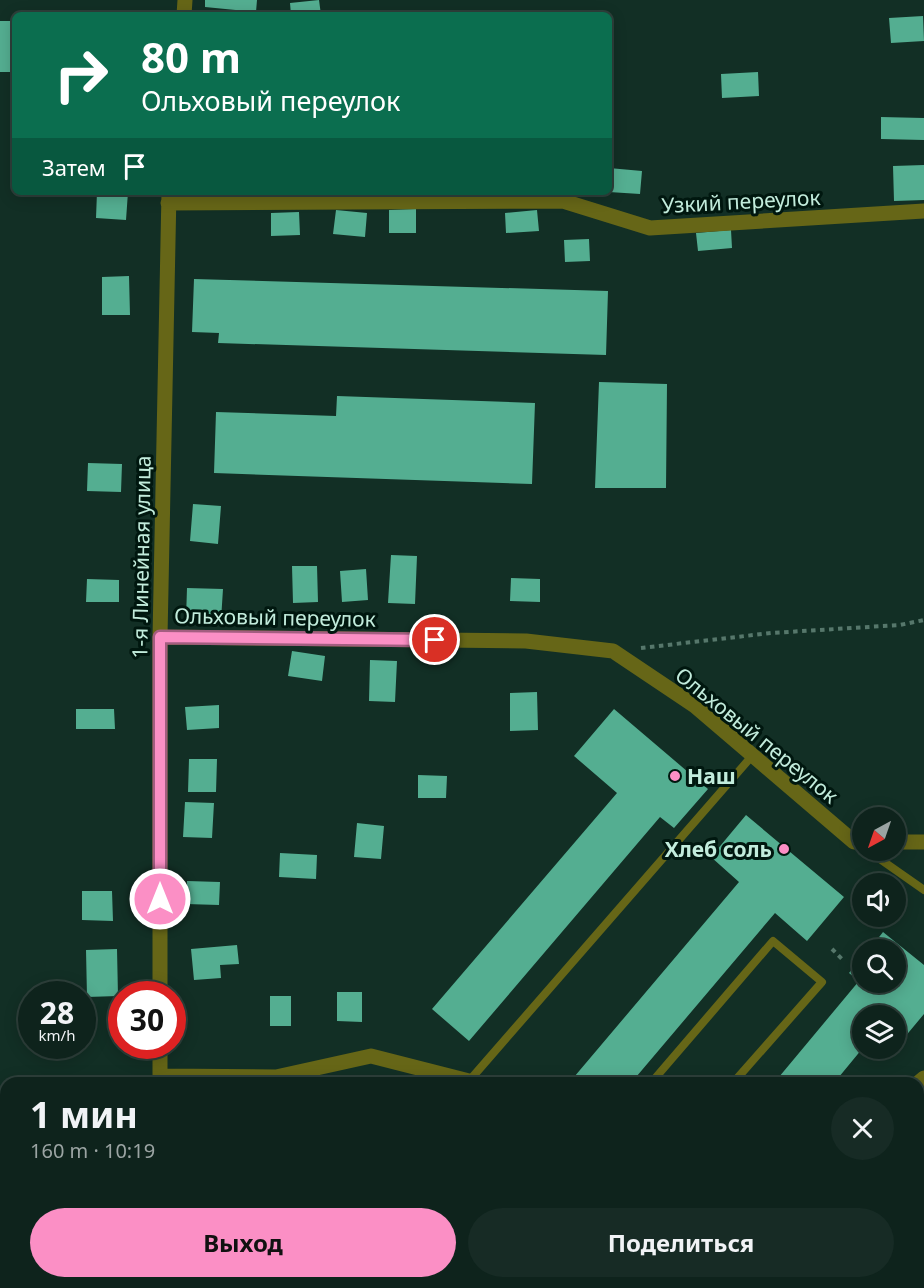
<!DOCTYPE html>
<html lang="ru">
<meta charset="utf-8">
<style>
:root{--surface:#0e231c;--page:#172b25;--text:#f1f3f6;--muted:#9ba4a3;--line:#2e403b;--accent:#fb8fc5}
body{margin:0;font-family:"Noto Sans",sans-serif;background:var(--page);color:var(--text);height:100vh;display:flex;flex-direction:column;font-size:22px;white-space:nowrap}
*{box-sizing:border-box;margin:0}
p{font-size:20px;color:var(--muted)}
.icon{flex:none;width:33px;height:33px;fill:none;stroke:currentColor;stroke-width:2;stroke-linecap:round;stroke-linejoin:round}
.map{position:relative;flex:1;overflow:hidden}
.drawer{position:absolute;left:0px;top:1077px;width:924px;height:212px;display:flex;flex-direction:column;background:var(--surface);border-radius:18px 18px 0 0;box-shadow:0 3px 15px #0003,0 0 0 2px var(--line)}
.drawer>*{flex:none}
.hud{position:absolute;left:12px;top:12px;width:600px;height:183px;border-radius:9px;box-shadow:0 3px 15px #0003,0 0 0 2px var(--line);background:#0b6e4f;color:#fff;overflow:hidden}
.needle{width:39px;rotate:220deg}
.tools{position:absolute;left:852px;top:807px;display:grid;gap:12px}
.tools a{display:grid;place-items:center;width:54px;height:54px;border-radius:50%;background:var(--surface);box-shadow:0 3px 15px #0003,0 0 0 2px var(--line);font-size:30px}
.speed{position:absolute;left:18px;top:981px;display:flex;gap:12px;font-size:30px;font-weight:700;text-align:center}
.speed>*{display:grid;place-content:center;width:78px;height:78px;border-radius:50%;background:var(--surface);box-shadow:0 3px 15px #0003,0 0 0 2px var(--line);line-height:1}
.speed small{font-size:15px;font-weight:400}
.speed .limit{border:9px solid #d22;background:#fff;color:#111}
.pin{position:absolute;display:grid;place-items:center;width:51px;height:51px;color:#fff;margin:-26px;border:3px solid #fff;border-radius:50%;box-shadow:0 2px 6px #0007}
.me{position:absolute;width:66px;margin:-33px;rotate:0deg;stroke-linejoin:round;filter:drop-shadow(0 0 4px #0008)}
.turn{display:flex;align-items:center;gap:21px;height:126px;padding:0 30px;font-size:27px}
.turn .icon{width:78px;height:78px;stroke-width:2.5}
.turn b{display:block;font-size:42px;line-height:51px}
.then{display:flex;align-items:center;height:57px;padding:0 30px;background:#0003;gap:12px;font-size:22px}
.round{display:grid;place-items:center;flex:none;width:63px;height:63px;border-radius:32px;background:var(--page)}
.headline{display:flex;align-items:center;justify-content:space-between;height:102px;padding:0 30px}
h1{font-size:36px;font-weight:700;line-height:45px}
.cta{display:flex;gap:12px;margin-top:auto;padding:12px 30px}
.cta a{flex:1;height:69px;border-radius:36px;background:var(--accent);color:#111;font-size:24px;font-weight:700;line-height:69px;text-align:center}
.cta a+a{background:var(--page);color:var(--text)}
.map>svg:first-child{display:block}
.building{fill:#54ae91}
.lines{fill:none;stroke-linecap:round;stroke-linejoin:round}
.path{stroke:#56776b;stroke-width:4;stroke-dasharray:4.5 4.5;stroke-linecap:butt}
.service{stroke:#666617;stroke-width:8}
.minor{stroke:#666617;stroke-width:15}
.route-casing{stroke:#a35d80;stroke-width:15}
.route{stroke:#fb8fc5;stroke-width:10}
.poi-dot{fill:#fb8fc5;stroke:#00170f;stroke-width:2}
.labels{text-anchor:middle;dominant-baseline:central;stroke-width:6;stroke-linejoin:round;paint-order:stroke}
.street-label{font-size:21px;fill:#c2ecdc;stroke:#00170f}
.poi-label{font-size:21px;font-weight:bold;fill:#c2ecdc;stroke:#00170f;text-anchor:start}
</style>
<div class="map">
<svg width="924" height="1288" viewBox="0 0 924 1288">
<rect width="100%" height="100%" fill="#122f25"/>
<path class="building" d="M205,0h52l-1,12 -51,-5z
M319,0l2,15h-30l-1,-12z
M923,16l1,25 -33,2 -2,-25z
M0,21h15v51h-15z
M758,72l1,24 -37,2 -1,-24z
M881,117l43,1v22l-43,-1z
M924,165v35l-30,1 -1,-35z
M609,168l33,3 -2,23 -31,-2z
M97,192h31l-2,28 -30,-2z
M416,209v24h-27v-23z
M336,210l31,3 -2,24 -32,-3z
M537,210l2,21 -33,2 -1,-20z
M299,212l1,23 -29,1v-23z
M731,230l1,18 -34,3 -2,-18z
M589,239l1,22 -25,1 -1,-22z
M129,276l1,39h-28v-38z
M194,279l414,12 -2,64 -388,-12 1,-10 -27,-1z
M599,382l68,2 -1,104h-71z
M337,396l198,7 -3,81 -318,-11 2,-61 120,4z
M88,463l34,1 -1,28 -34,-1z
M193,504l28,2 -3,38 -28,-3z
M391,555l26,1 -2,48 -27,-1z
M292,566h25l1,36 -25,1z
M366,569l2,31 -26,2 -2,-31z
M511,578l29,1v23l-30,-1z
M87,579l32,1v22h-33z
M187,588l36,1 -2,31 -35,-1z
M292,651l33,5 -3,25 -34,-5z
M370,660l27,1 -2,41 -26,-1z
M537,692l1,38 -28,1v-38z
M219,705v23l-32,2 -2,-23z
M76,709h38l1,20h-39z
M614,709l94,80 -34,39 -14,-11 -191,224 -37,-32 185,-216 -43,-37z
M189,759h28l-1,33h-28z
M418,775l29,1 -1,22h-28z
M185,802l29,1 -2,35 -29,-1z
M746,815l98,82 -37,44 -32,-28 -144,170h-62l170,-201 -28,-25z
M357,823l27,3 -3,33 -27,-2z
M280,853l37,2 -1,24 -37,-2z
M187,881l33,1 -1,23 -33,-1z
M82,891h30l1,30 -31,-1z
M883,932l41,33v49l-20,24 -8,-7v-15h-34v33l-28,34h-60l85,-102 -10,-8 13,-16v25h34v-32h-27z
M237,945l2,19 -19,1 1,13 -27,2 -3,-31z
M117,949l1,47 -31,1 -1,-47z
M337,992h25v30l-25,-1z
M270,996h21v30h-21z
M113,1077v6h-36v-5z
M918,1170l6,5v96l-6,-6z
M510,1282h21l1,3 -22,1z
M745,1282h24l6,5 -36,1z
M412,1284l28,1v3h-28z"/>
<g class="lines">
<path class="path" d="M641,648l130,-15 129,-8 24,-5
M832,949l12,12"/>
<path class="service" d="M867,850l57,40
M469,1081l283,-325
M651,1083l122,-142 49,41 -89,101
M918,1115l6,4
M849,1282l8,6
M800,1288l6,-6"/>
<path class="minor" d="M184,15l1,-15
M168,203l395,-2 87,27 274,-17
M160,637l366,4 87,10 82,55 159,136h8
M896,842h28
M160,994v-357l9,-445
M160,1046v37
M160,1076l116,1 95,-21 98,25 3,2
M918,1083l6,-5
M167,1282v6
M597,1288l2,-6
M701,1288l7,-3"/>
</g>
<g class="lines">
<defs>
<path id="route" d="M160,899v-262l275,3"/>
</defs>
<use href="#route" class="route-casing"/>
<use href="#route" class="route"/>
</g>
<g class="poi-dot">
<circle cx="675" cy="776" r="6"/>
<circle cx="784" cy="849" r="6"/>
</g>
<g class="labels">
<g class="street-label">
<text transform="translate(741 201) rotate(-3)">Узкий переулок</text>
<text transform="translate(141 557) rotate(-89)">1-я Линейная улица</text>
<text transform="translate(275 617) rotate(1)">Ольховый переулок</text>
<text transform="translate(757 735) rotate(39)">Ольховый переулок</text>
</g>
<g class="poi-label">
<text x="687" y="776">Наш</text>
<text x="772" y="849" text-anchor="end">Хлеб соль</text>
</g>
</g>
</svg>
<div class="tools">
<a><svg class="needle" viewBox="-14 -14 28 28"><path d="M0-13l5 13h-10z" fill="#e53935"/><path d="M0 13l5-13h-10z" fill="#9ba4a3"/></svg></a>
<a><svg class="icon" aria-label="sound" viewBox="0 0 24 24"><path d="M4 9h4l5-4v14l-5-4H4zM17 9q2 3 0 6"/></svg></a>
<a><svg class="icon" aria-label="search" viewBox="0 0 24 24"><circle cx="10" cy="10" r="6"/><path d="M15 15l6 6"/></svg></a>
<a><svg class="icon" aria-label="layers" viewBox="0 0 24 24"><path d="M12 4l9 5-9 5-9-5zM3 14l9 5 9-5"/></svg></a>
</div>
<div class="speed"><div>28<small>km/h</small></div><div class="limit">30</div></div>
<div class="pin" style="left:435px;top:640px;background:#d93025"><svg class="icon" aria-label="arrive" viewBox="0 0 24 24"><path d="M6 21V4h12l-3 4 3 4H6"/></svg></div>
<svg class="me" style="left:160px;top:899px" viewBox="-20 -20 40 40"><circle r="17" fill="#fb8fc5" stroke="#fff" stroke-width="3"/><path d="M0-11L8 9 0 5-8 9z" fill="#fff"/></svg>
<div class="hud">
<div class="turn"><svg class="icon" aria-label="right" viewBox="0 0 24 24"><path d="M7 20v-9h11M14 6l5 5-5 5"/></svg><div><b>80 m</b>Ольховый переулок</div></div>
<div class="then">Затем<svg class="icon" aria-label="arrive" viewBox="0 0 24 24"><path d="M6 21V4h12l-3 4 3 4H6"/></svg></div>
</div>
<section class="drawer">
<div class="headline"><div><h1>1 мин</h1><p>160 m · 10:19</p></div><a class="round"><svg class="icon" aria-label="close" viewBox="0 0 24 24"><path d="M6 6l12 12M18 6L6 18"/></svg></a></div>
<div class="cta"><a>Выход</a><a>Поделиться</a></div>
</section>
</div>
